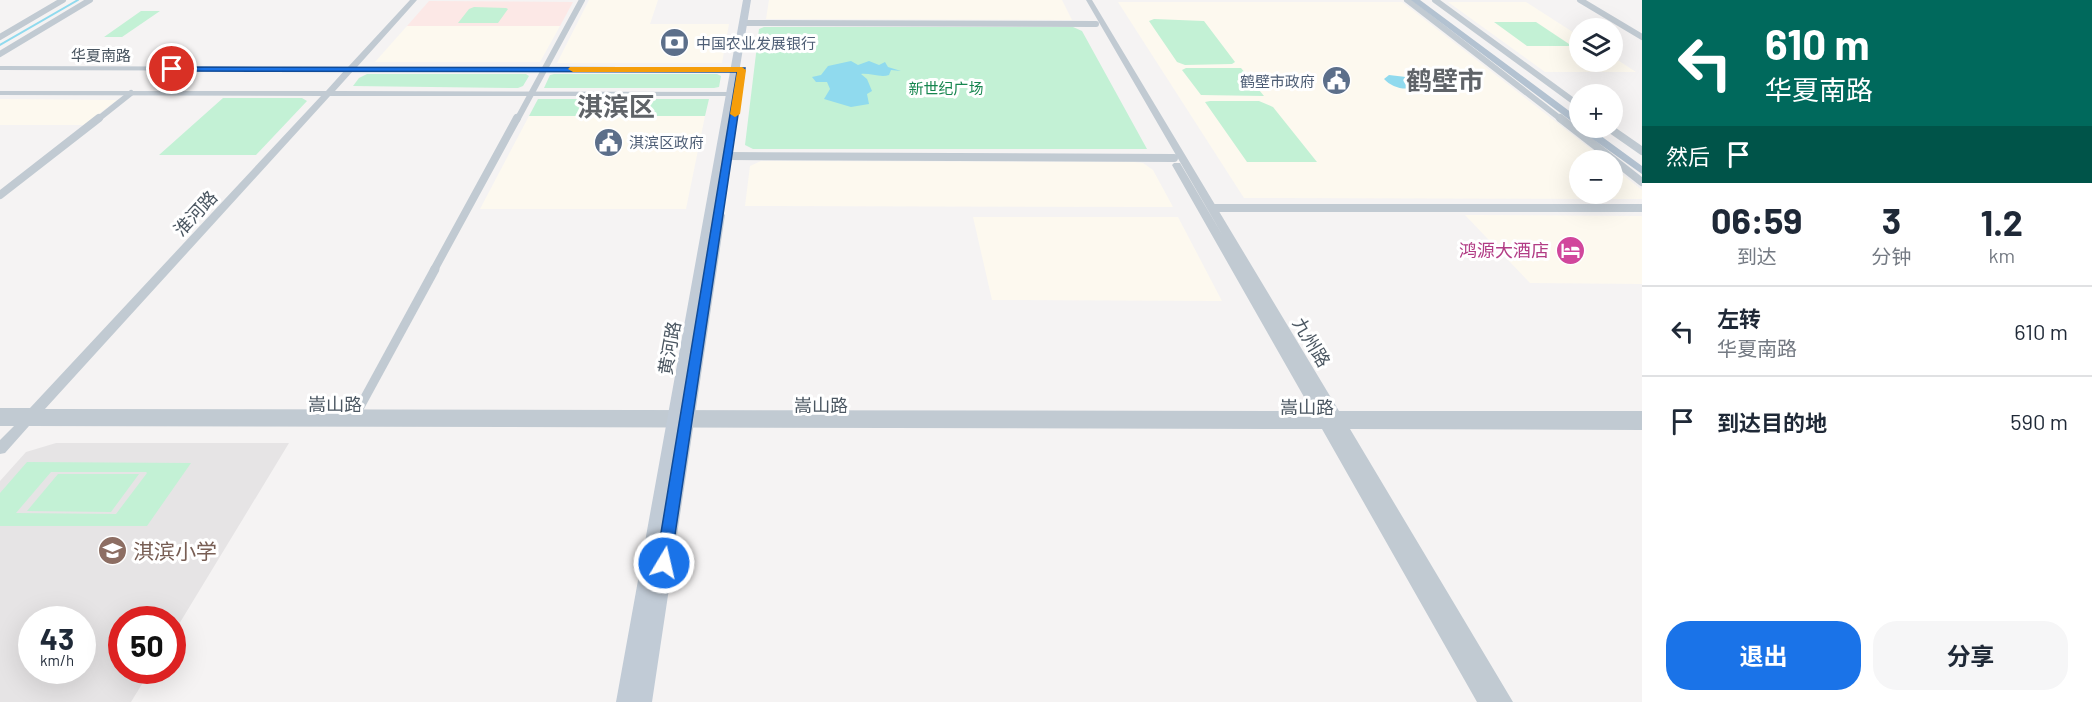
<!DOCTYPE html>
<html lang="zh">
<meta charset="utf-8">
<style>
:root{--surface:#fff;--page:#f6f6f7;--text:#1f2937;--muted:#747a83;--line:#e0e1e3;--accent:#1a73e8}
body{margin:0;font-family:Barlow,"Noto Sans SC",sans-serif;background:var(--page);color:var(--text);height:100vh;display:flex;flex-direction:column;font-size:22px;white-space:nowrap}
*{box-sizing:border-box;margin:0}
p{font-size:20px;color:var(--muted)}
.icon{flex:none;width:33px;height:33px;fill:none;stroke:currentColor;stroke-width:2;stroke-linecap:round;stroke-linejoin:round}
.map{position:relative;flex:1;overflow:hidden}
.drawer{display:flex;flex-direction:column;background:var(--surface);width:450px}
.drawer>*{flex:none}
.hud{background:#00695c;color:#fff;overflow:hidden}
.tools{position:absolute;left:1569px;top:18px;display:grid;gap:12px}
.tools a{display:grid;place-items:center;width:54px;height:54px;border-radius:50%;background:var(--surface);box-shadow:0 6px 24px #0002;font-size:30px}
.speed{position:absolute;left:18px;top:606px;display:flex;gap:12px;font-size:30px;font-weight:700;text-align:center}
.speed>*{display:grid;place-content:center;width:78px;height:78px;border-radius:50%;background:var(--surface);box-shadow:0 6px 24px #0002;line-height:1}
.speed small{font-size:15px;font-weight:400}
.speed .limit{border:9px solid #d22;background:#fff;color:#111}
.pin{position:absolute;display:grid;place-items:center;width:51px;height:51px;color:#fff;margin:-26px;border:3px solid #fff;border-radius:50%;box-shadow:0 2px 6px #0007}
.me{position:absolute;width:66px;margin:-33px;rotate:9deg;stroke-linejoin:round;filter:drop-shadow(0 0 4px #0008)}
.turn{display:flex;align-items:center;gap:21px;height:126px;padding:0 24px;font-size:27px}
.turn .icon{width:78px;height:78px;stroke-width:2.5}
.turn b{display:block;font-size:42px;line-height:51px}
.then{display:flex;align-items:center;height:57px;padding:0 24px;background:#0003;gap:12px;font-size:22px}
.eta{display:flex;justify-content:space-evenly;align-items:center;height:102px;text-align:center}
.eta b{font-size:36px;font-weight:700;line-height:42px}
.cta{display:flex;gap:12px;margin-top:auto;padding:12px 24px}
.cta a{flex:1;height:69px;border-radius:24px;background:var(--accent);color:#fff;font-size:24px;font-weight:700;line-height:69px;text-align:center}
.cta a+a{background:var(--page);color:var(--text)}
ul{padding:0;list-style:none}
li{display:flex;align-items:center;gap:18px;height:90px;padding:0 24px;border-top:2px solid var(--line)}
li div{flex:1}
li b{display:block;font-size:22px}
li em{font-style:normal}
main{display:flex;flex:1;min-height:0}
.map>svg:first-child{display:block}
.commercial{fill:#fdf9ef}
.education{fill:#e6e4e5;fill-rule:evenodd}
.medical{fill:#fce8e6}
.green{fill:#c3f1d5;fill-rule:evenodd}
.water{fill:#90daee}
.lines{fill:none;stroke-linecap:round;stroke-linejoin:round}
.stream{stroke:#90daee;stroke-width:2}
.minor-far2{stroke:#c1cad2;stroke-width:6}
.minor-far1{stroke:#c1cad2;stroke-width:8}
.minor{stroke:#c1cad2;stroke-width:9}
.tertiary{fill:#c1cad2;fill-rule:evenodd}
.secondary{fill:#c1cbd6;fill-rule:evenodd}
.primary{fill:#b3c2d1;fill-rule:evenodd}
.route{fill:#1a73e8;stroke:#114b97;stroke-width:1.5}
.slow{fill:#f59e0b}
.labels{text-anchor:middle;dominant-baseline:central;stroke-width:6;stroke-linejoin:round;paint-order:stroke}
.far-service-label{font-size:15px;fill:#4e5e75;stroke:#fff;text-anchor:start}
.far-street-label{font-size:15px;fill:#4a5661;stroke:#fff}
.far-park-label{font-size:15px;fill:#17864f;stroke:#fff}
.street-label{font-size:18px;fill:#4a5661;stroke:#fff}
.hotel-label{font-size:18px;fill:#b23c85;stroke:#fff;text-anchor:end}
.near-education-label{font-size:21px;fill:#785e54;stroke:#fff;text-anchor:start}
.far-town-label{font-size:26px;font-weight:bold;fill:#5f6368;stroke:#fff}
</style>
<main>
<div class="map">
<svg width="1642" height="702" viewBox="0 0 1642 702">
<rect width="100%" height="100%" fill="#f5f3f3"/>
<path class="commercial" d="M589,0h69l-8,24h79l-7,39h-165z
M769,0h293l10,20 -306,-1z
M1118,2h284l203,158h-25v34h32l1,-27 29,23v9l-398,-1z
M1448,2h78l53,34 1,26h32l1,-5 23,15h-91z
M407,26h153l-20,36h-165z
M0,99l117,1 -33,25h-84z
M529,116h176l-19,93h-206z
M761,161l373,1 9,1 10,7 20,37 -428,-1 5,-40z
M1465,215l177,1v68l-112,-1z
M973,217h205l44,84 -230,-1z"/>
<path class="education" d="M56,443h233l-116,191 -1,-14h-50v50l28,1 -19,31h-131v-221l26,-29zM32,620h50v50h-50z"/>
<path class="medical" d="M429,1l144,1 -13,24h-153z"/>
<path class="green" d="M474,7l32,1 2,1 -10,14h-40l11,-14z
M141,11h19l-38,26h-18z
M1154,19l50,2 31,41 -3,2 -47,1 -8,-3 -28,-41z
M1494,22h42l36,24h-45z
M764,27h309l9,4 65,118h-394l-8,-4 14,-116z
M1186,68h55l23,28 -63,-1 -19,-25z
M367,74h159l3,2 -6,10 -5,2 -165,-2 6,-8z
M554,74h163l4,2 -2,11 -5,1h-170l6,-13z
M223,98h79l5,3 -51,54h-97z
M538,99h171l-4,17h-176z
M1210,101h49l14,6 44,55h-70l-42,-60z
M27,462l164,1 -44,63h-147v-33zM51,472h95l1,1 -31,41 -100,-1z
M58,474h81l-28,38 -84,-1z"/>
<path class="water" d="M851,61l7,4 11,-4 10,4 6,-3 3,5 13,4 -10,-1 -2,5c-8,3 -19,-2 -28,-1l6,5 5,12 -5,3 2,10 -18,3 -27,-8 6,-10 -3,-7h-11l-4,-5 9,-2 7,-9z
M1389,75l17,2 12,8c-10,7 -26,3 -34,-6z"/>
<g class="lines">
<path class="stream" d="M0,45l78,-45"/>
<path class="minor-far2" d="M1407,0l155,120
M1435,0l145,106
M1580,0l62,37
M743,23l353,1
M0,37l63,-37
M0,54l90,-54
M97,120l34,-27
M517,120l65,-120"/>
<path class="minor-far1" d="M1560,118l82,64
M1609,128l33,23
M728,156l446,2
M0,195l99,-77
M1213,208h429
M434,270l83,-152"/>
<path class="minor" d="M356,414l79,-145"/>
<path class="tertiary" d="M410,0h7l-60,67 385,1 4,2 -4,2 -389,-1 -18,20 403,1 4,2 -4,2h-408l-285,313 1267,2 -140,-246 2,-2h6l43,73 -137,-236h6l247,411h303v19l-292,-1 163,273h-36l-155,-273 -1293,-3 -24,27 -5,1v-14l14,-14h-14v-18h30l291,-312 -321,-1v-4h326l18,-20 -344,-1v-4l348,1z"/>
<path class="secondary" d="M743,0h8l-35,212 7,1 2,2 -73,487h-36z"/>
<path class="primary" d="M1411,0h9l160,119v9h10l52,38v8l-62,-44 -1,-3z"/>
</g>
<path class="route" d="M169,67l576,1 -75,500 -6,2 -6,-2 -2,-5 81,-491 -565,-1h-3z"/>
<path class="slow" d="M570,67h172l4,3 -6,44 -5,3 -5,-3 7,-42h-164l-5,-3z"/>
<defs>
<symbol id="bank-disc" viewBox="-11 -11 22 22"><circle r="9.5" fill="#5c6f8a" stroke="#fff"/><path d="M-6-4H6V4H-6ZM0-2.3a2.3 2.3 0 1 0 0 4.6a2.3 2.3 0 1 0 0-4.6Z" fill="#fff"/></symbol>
<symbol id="civic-disc" viewBox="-11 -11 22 22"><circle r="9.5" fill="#5c6f8a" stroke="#fff"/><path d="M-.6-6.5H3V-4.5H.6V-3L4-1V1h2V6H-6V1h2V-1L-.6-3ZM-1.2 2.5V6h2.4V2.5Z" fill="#fff"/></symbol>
<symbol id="hotel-disc" viewBox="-11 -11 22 22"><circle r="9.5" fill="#d1479c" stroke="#fff"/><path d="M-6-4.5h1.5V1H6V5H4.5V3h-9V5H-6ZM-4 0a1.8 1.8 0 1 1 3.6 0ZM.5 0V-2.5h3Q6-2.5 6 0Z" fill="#fff"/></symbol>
<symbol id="school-disc" viewBox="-11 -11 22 22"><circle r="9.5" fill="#8d6e63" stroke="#fff"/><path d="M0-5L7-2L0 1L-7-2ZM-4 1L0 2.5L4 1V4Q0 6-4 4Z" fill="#fff"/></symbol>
</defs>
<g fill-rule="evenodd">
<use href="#bank-disc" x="658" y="26" width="33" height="33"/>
<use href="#civic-disc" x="1320" y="64" width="33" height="33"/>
<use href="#civic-disc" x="592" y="126" width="33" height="33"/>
<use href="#hotel-disc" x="1554" y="234" width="33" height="33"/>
<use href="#school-disc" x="96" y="534" width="33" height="33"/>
</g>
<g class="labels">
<g class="far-service-label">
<text x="696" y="43">中国农业发展银行</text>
<text x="1315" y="81" text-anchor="end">鹤壁市政府</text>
<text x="629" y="142">淇滨区政府</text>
</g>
<g class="far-street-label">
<text x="101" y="55">华夏南路</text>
</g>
<g class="far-park-label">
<text x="946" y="88">新世纪广场</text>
</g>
<g class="street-label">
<text transform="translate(195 213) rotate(-47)">淮河路</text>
<text transform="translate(1312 342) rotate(59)">九州路</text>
<text transform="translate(669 348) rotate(-80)">黄河路</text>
<text x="335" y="404">嵩山路</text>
<text x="821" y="405">嵩山路</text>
<text x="1307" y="407">嵩山路</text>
</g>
<g class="hotel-label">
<text x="1549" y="250">鸿源大酒店</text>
</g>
<g class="near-education-label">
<text x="133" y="550">淇滨小学</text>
</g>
<g class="far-town-label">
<text x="1445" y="79">鹤壁市</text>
<text x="616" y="105">淇滨区</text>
</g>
</g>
</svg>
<div class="tools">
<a><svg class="icon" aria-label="layers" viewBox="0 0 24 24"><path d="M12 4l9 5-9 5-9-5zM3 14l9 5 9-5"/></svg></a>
<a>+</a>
<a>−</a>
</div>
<div class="speed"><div>43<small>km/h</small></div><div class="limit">50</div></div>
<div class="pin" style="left:172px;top:69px;background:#d93025"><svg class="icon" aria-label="arrive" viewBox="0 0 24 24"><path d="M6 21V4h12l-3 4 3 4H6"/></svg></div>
<svg class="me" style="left:664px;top:563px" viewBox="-20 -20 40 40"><circle r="17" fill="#1a73e8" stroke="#fff" stroke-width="3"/><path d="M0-11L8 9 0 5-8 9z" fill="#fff"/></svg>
</div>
<section class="drawer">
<div class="hud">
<div class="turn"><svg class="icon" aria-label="left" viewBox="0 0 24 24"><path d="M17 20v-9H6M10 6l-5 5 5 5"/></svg><div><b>610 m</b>华夏南路</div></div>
<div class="then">然后<svg class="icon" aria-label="arrive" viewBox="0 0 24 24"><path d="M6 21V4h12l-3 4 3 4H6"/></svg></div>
</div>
<div class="eta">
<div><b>06:59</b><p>到达</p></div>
<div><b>3</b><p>分钟</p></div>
<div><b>1.2</b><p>km</p></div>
</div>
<ul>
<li><svg class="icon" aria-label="left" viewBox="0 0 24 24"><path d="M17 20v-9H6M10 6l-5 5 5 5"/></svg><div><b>左转</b><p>华夏南路</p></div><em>610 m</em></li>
<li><svg class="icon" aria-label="arrive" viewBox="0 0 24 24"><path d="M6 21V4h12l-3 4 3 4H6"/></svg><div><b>到达目的地</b></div><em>590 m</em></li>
</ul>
<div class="cta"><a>退出</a><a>分享</a></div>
</section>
</main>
